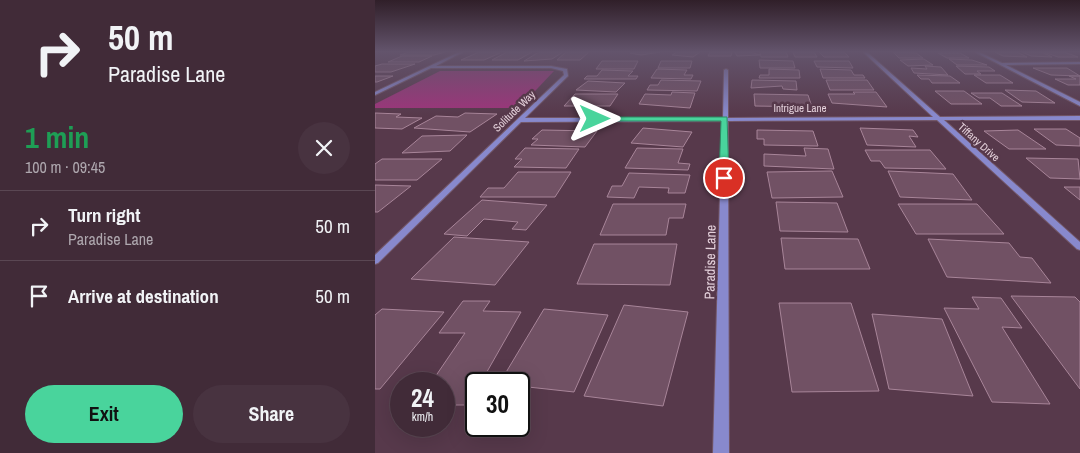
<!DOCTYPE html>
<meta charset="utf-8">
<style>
:root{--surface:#412b38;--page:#483340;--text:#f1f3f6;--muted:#aea7ae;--line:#5a4753;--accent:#49d49c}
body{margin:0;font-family:"Archivo Narrow",sans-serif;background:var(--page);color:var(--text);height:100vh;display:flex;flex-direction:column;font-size:19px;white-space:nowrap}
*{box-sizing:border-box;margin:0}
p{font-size:16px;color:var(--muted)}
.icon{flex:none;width:28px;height:28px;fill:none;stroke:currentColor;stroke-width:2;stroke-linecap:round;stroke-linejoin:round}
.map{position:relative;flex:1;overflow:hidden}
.panel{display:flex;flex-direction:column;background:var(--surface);width:375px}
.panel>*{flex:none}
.top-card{background:#412b38;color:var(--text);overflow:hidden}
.speed{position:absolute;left:15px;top:372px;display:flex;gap:10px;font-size:25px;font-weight:700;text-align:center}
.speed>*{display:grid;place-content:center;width:65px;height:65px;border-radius:50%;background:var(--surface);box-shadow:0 5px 20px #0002,0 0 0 1px var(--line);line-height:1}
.speed small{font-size:12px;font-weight:400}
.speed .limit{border:2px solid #111;border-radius:8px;background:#fff;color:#111}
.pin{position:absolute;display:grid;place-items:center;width:42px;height:42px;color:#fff;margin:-21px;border:2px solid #fff;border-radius:50%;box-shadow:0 1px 5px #0007}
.me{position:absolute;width:55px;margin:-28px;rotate:90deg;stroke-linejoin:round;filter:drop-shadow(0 0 4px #0008)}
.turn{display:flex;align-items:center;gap:18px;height:105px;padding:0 25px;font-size:22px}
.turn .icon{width:65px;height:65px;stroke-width:2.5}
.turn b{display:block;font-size:35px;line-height:42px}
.round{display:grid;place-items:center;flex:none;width:52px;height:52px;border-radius:26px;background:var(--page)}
.head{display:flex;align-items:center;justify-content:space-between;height:85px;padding:0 25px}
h1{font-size:30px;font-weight:800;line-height:38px;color:#1e9e55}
.button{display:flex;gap:10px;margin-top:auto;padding:10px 25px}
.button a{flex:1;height:58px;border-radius:30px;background:var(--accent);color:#111;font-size:20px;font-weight:800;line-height:58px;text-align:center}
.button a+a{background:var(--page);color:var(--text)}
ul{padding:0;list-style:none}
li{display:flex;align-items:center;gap:15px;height:70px;padding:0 25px;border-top:1px solid var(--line)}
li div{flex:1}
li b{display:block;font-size:19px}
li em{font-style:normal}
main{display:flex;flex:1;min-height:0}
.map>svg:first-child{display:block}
.green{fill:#9e347b}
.building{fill:#715164;stroke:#a88599}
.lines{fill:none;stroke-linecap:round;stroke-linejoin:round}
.minor-casing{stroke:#735768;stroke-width:2}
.minor{fill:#8889cd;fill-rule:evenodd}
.route{fill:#49d49c;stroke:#2f8a65}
.labels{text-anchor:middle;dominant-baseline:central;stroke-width:5;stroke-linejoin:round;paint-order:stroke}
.far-street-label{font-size:11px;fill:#e4d1db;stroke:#57394b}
.street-label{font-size:14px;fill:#e4d1db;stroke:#57394b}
</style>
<main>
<section class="panel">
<div class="top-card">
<div class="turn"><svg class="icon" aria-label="right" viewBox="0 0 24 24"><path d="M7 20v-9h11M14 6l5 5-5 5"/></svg><div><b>50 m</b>Paradise Lane</div></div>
</div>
<div class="head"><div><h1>1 min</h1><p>100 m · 09:45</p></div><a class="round"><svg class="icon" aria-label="close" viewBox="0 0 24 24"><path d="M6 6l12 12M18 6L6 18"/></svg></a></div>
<ul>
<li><svg class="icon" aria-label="right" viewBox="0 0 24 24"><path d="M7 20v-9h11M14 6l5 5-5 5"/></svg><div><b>Turn right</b><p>Paradise Lane</p></div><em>50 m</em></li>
<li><svg class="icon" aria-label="arrive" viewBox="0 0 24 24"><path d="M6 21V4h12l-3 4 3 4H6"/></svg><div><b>Arrive at destination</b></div><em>50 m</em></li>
</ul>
<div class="button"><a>Exit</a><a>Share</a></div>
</section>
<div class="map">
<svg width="705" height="453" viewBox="0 0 705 453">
<rect width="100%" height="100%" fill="#57394b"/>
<path class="green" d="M65,71h114l-35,37h-144v-4z"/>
<path class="building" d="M34,52h36l-11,3h-34z
M104,52l21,1 -16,7h-23z
M132,52h25l-14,8h-26z
M164,52h24l-11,7 -28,2z
M191,52h23l-9,8h-23z
M260,52h25l-19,3 -11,-2z
M302,52h23l-7,5 -21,-2z
M335,52h22l-1,4h-23z
M360,52h15l10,3 -23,1z
M385,52h26l2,5h-27z
M418,52h21l3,5h-22z
M444,52h25l5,5h-25z
M518,52l23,1 7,5h-24z
M620,52h22l10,5 -24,-1z
M647,52h20l10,5 -21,-1z
M669,52h20l14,5h-20z
M563,53h22l9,5h-22z
M27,56h30l-13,6h-31z
M549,59l9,6 -25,1 -8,-6z
M574,59l23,1 15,5h-30z
M384,60l34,1 2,7h-35z
M227,61h36l-4,8h-38z
M286,61h31l-2,7h-32z
M439,61h35l4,7 -36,-1z
M7,64h33l-24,8h-16v-6z
M550,66l16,1 7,8 -34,-2 -3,-5 16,1z
M581,66l33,1 6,4h-18l4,3h-16z
M658,68h34l13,8 -29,-1z
M282,69l30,1 -3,5h9l-2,4 -40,-1z
M394,69l30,1 1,8h-41l1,-3h9z
M445,69l31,1 3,5h9l2,3h-42z
M227,70l31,1 -5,5h10l-2,3h-52l3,-3h10z
M542,75l33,1 10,7h-28l-3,-4h-8z
M599,75h26l13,8h-27z
M0,76h18l-16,6h-2z
M694,76h11v9h-12l-13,-6h21z
M286,80l40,1 -4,10 -50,-1 3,-5h8z
M377,80l44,1 1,9 -14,-1 -1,-3 -31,2z
M451,80h41l7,10h-44z
M213,81l37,2 -9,9 -40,-2z
M630,90l31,1 19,12 -33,-1z
M560,91h29l18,13h-31z
M297,92l23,1 -5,15 -51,-4 6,-10 26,1z
M478,92h23l11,15 -55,-4 -4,-9h27z
M596,93h31l20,13h-21l-11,-8h-11z
M200,94h43l-8,12h-46z
M379,94l54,1 4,12 -57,-1z
M0,113l26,1 -5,3 26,1 -20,11 -27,-1z
M90,113l32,1 -27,18 -56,-4 22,-12 22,1z
M268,128l49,4 -9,15 -52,-4z
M485,128l53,2 5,7 -9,-1 7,11 -49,-2z
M659,129h32l14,9v8l-24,-1z
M167,130l55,1 -12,16 -54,-2 7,-6h-6z
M382,130l56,1 5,15 -54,-1v-6h-7z
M643,130l28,19h-37l-25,-18z
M92,135l-17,16 -48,2 20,-17z
M150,148l54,1 -13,19 -52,-1 8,-8h-7z
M262,148l46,1 -5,14 12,1 -2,6 -63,-2z
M429,148l24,1 6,20 -70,-3v-12l42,2z
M490,150h65l16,19 -61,-1 -5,-7h-9z
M651,158l52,1 2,20 -30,-1z
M7,159h60l-25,21h-42v-16z
M457,171l11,26 -71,1 -5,-26z
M513,171l65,3 19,26 -72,-3z
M143,172h53l-16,25h-75l8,-9h16z
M254,173l61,2 -5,18h-17l1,-5 -30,-1 -5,11 -27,-1 5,-11h10z
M0,185l36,1 -33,26h-3z
M689,187h16v13z
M107,200l65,5 -21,25 -14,-1 6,-7 -34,-3 -17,17 -23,-2z
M401,202l61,1 11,29 -68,-1z
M238,204h73l-3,14h-14l-3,17h-66z
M523,204h79l27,30h-88z
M79,237l75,5 -34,43 -84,-6z
M406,238l77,1 12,30h-85z
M553,239l81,4 11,14 12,1 19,25 -104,-6z
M219,244h83l-7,41 -93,-1z
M636,296l64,1 5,5v87z
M597,297l29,1 21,30 -20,-1 48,77 -58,-2 -48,-94 35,1z
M88,301h27l-7,10 38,1 -41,72h-4v6l-9,15h-23v-21h-28l5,-8 14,1 30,-44h-26z
M404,303h72l28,88 -87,1z
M249,305l64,7 -25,94 -79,-10z
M7,309l62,3 -64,77h-5v-74z
M169,309l64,6 -34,77 -55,-6v-2h-20z
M497,314l70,5 31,77 -84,-7z"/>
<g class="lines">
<defs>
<path id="minor" d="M84,52h4l-27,14h115l16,3 1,7 -43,42h198l1,-48 2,-1 2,1v48l205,-1 -70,-65h4l73,65 140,-1v4h-136l136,122v8l-3,-1 -140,-129 -209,1 1,332h-16l9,-332 -201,1 -143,141 -3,1v-9l189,-180 -1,-4 -12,-3h-120l-56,27v-3z
M600,52h4l23,11 78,-1v2l-74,1 74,37v4z"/>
</defs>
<use href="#minor" class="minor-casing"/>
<use href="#minor" class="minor"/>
</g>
<linearGradient id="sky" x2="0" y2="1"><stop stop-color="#301f29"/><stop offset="0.45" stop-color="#63546c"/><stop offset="1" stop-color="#63546c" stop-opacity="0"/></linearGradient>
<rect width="705" height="115" fill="url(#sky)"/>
<path class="route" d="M220,117h132l2,61 -5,3 -5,-3 2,-57h-129l-1,-2z"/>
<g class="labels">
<g class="far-street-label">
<text x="425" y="108">Intrigue Lane</text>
<text transform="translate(139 111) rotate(-44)">Solitude Way</text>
<text transform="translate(604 142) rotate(42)">Tiffany Drive</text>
</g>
<g class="street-label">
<text transform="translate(335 262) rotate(-89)">Paradise Lane</text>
</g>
</g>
</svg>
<div class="speed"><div>24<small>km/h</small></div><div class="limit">30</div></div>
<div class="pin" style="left:349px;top:178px;background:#d93025"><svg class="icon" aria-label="arrive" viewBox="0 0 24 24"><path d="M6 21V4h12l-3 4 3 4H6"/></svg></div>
<svg class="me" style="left:220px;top:119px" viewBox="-20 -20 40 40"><path d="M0-17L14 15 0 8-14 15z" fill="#49d49c" stroke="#fff" stroke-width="4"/></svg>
</div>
</main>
